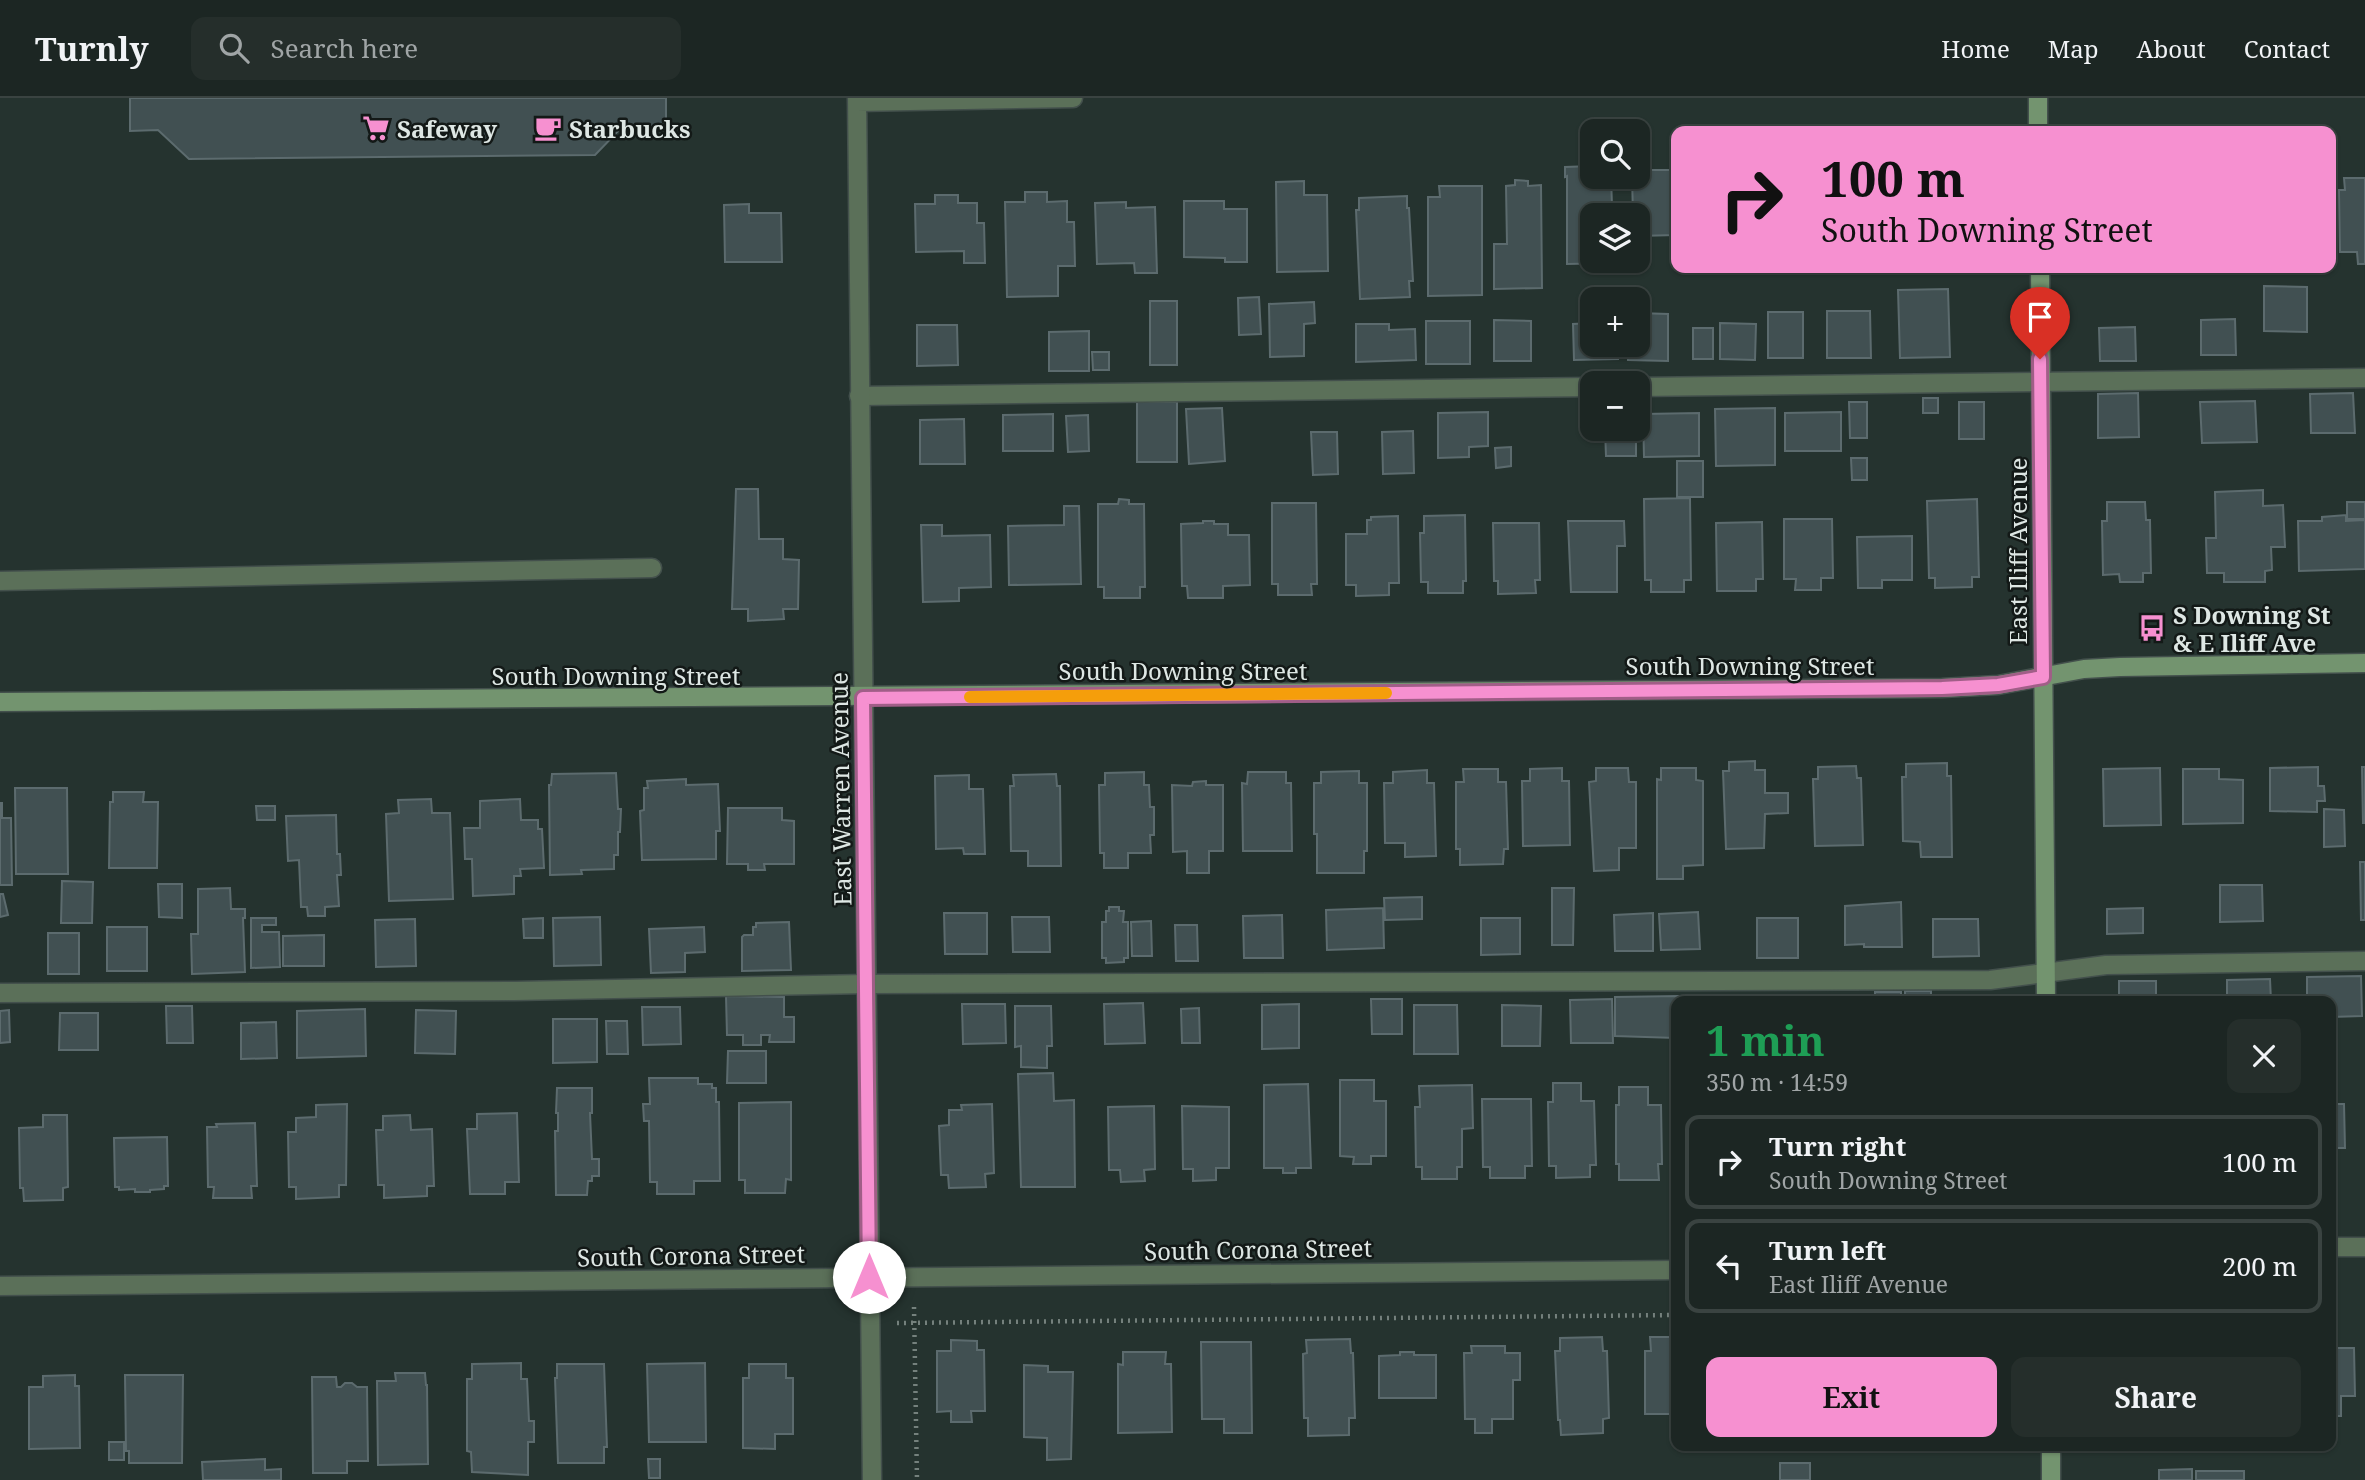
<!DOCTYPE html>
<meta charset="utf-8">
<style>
:root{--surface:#1c2623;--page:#252e2b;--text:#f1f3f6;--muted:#a0a5a6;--line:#3a4341;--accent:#f690d0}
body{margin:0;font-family:"Noto Serif",serif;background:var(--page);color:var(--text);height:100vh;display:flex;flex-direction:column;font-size:26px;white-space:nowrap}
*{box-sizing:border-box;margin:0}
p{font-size:23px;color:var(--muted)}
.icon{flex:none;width:38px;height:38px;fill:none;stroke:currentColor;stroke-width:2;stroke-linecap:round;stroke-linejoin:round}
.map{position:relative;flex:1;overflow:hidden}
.details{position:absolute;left:1671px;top:898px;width:665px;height:455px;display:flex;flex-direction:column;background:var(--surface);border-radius:14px;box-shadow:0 2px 5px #0004,0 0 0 2px var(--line)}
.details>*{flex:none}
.banner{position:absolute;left:1671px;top:28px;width:665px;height:147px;border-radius:14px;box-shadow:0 2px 5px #0004,0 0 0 2px var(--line);background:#f690d0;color:#111;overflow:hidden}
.fabs{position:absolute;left:1580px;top:21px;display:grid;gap:14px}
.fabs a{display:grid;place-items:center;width:70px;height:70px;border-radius:14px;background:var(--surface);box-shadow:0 2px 5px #0004,0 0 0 2px var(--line);font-size:35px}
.pin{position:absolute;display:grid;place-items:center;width:60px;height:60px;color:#fff;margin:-72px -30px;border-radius:50% 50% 50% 0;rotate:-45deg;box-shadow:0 0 7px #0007}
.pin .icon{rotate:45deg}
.me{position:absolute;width:77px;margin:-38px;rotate:0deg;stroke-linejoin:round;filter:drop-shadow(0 0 5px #0008)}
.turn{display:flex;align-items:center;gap:24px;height:147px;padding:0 35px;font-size:32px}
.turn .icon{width:91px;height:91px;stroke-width:2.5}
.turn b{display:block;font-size:49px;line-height:60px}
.round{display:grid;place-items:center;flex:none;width:74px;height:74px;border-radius:14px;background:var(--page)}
.summary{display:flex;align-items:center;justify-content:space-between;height:119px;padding:0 35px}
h1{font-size:42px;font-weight:700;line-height:52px;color:#1e9e55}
.action{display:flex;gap:14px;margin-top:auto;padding:14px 35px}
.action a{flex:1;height:80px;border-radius:14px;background:var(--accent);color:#111;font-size:28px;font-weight:700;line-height:80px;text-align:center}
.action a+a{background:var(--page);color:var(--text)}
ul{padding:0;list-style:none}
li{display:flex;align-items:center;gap:21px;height:94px;margin:0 14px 10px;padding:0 21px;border:4px solid var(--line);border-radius:14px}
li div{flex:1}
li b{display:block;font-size:26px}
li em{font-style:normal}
header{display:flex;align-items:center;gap:42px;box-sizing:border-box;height:98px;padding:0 35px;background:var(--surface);border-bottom:2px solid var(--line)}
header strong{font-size:33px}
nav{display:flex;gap:38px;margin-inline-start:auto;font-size:24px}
.search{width:490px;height:63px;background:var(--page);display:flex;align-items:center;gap:18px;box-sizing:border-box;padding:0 24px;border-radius:14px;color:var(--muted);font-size:26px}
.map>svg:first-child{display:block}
.building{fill:#415052;stroke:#5c6b6e;stroke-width:2}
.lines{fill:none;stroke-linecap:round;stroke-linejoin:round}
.lane-casing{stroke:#43504c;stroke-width:21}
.street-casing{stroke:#43504c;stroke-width:21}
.secondary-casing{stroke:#43504c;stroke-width:21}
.path{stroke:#75817d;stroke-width:4.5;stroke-dasharray:2 5;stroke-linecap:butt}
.lane{stroke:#5b7059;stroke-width:18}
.street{stroke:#5b7059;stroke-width:18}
.secondary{stroke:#73946f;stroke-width:18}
.route-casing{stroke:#a05e87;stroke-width:18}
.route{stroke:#f690d0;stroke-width:12}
.slow{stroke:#f59e0b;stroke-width:12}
.labels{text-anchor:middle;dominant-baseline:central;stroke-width:5;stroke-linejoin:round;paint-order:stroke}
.poi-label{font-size:24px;font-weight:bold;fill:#dee7e4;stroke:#131917;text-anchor:start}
.street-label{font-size:24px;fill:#dee7e4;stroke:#131917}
</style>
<header>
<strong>Turnly</strong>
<div class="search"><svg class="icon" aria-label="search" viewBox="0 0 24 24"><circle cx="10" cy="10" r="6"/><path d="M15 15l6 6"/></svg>Search here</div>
<nav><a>Home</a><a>Map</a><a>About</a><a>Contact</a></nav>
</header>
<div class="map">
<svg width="2365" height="1382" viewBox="0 0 2365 1382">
<rect width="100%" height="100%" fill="#25332f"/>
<path class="building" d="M130,0h536v27l-43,1 -28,29 -406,4 -31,-29 -28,1z
M1592,68v11h19l1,29h2l1,9h-23v46h23v2l-48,1v-88l-2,1v-10z
M1638,72h38v65l-38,1v-21h-5l-1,-38h6z
M2344,80h21v86h-7l-1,-12h-17l-1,-62h6z
M1515,82l13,1v5l13,-1 1,103 -48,1v-45h13l-1,-58 9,-1z
M1304,83v14h23l1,76 -51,1 -1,-90z
M1439,88h43v109l-54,1v-99h12z
M1025,94h22v10l20,-1v21h7l1,44h-17v30l-51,1 -2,-95h20z
M935,97h23v8h19v20h7l1,40h-21v-12l-48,1 -1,-48h20z
M1407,98v12h2l4,73h-4l1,16 -50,2 -4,-89h3v-12z
M1184,103h40v8h23v53h-22v-4l-41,-1z
M1126,104v6l29,-1 2,66h-22l-1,-10 -37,1 -2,-61z
M749,106v9h32l1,49h-57l-1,-57z
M1837,170h43v2h-43z
M2264,188l43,1v45l-43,-1z
M1948,191l2,68 -50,1 -2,-68z
M1259,199l2,37 -22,1 -1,-37z
M1150,203h27v64h-27z
M1314,204l1,21 -11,1v32l-34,1 -1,-53z
M1827,213h43l1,47h-44z
M1768,214h35v46h-35z
M1638,215l30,1v47l-40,-1v-15h10z
M2235,221l1,36h-35v-35z
M1494,222l37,1v40h-37z
M1426,223h44v43h-44z
M1592,225v22h26v14l-44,1 -1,-36z
M1720,225l36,1 -1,36 -35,-1z
M1356,226h33v6l26,-1 1,31 -60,2z
M917,227h40l1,40 -41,1z
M2135,229l1,34h-36l-1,-33z
M1693,230h20v31h-20z
M1089,233v40h-40v-39z
M1092,254h17v18h-16z
M2138,295l1,44 -41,1v-44z
M2353,295l2,40h-44l-1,-39z
M1923,300h15v15h-15z
M2255,303l2,41 -55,1 -2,-41z
M1137,304h40v60h-40z
M1849,304h18v36h-17z
M1959,304h25v37h-25z
M1222,310l3,53 -36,3 -3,-55z
M1775,310v57l-59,1 -1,-57z
M1488,314v34l-19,1v10l-31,1v-45z
M1841,314v39h-56v-38z
M1699,315v43l-55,1 -1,-43z
M1053,316v37h-50v-36z
M1088,317l1,36 -21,1 -2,-36z
M964,321l1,45h-45v-44z
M1605,331h31v27h-30z
M1413,333l1,42 -31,1 -1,-42z
M1311,334h26l1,42 -25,1z
M1511,349v19l-15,2 -1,-20z
M1851,360h16v22h-15z
M1677,363h26v36h-26z
M736,391h22l1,50h24v20l16,1 -1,49h-15l1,10 -36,2v-12h-16z
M2263,392v16l20,-1 2,42h-14l1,23 -7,1v11h-41v-9h-17l-1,-35h10l-1,-46z
M1690,400l1,82h-7v12h-33v-12h-6l-1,-81z
M1119,401l10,1v4h15l1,83h-5v11h-36v-11h-6v-83h20z
M1977,401l2,78h-7v10l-37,1v-10h-6l-2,-77z
M2107,404h38l1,18h4l1,53h-8v9h-23l-1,-8 -16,1 -1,-54h5z
M2347,404h18v17h-18z
M1272,405h44l1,81h-6l1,11h-34v-11h-6z
M1064,408h15l2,78 -72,1 -1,-59 56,-1z
M1465,417l1,66h-3v12h-35v-11h-7l-1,-49h4v-17z
M2346,417v6l19,-1v49l-66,2 -1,-50h24v-4z
M1398,418l1,67h-10v12l-33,1v-11h-10v-51h21v-14h4v-3z
M1784,421h48l1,59h-12v12h-26l1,-11h-12z
M1203,423h11v3h14v11h21l1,50 -27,1v12h-35l-1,-12h-5l-1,-62 22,-1z
M1568,423h56l1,25h-8v46h-46z
M1762,424l1,57h-7v12h-39l-1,-68z
M1493,425h46l1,57h-5l1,13 -38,1v-13h-4z
M921,427h21v11l48,-1 1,52 -32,1v13l-36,1z
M1912,438v44h-30v8h-24l-1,-51z
M1755,663v9h10v23h23v20l-23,1 -1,34 -38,1 -3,-78h6v-9z
M1947,665v13h4l1,81h-31l-1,-15 -17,-1 -1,-64h4v-13z
M1856,668l1,12h4l2,67 -48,1 -2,-67h5v-12z
M2318,669v19h6l1,15h-8v11l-47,-1v-43z
M2362,669h3v56h-2z
M1562,670v13h7l1,64 -47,1 -1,-65h8v-12z
M1596,670h32l1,14h7v66h-17v22l-25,1 -5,-89 7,-1z
M1661,670h35v12l7,1v84l-20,1v13h-26v-100l4,1z
M2160,670l1,57 -57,1 -1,-57z
M1463,671h35v13h8l2,67h-4l-1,15 -43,1v-16h-4v-67h8z
M2183,671h36v10l24,1v43l-60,1z
M1427,672v13h7l2,73 -31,1v-14h-20l-1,-60h9v-11z
M1359,673v12h8v68h-3v22h-47v-39h-3v-51h7v-11z
M1144,674v13h5l1,22h4v28h-4l1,18h-23v15h-24v-15h-4l-1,-68h6v-12z
M1248,674h38v11h5l1,68h-49l-1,-68 5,1z
M616,675l2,36h3l-1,23h-2v23h-4v14l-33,1 1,4 -32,1 -1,-90h2l1,-11z
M1056,676l1,12h3l1,80h-33v-15h-17l-1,-65h4l-1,-11z
M969,677v14h14l2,65h-21l-1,-6 -27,1 -1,-73z
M686,681v6l32,-1 2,47h-4v28l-74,1 -2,-49 4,-1v-22h4l-1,-7z
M1206,683v4h17v66h-14v22h-22v-22l-14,1 -1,-67 20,1 1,-4z
M15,690h52l1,86h-52z
M113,694h31l-1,10h15l-1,66h-48l1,-66h3z
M431,701l1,14h18l3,86 -64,2 -3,-87 13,-1 -1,-13z
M520,701l1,21h17v9h4l2,39 -24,1 1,7h-7v18l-41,2 -1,-37h-7l-1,-31h16v-27z
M0,705h2v15h9l1,67h-12z
M256,708h19v14h-18z
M728,710h54v12l12,1v43h-30l1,6h-17v-6h-21z
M2324,711l20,1 1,36 -21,1z
M336,717l1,39h3l1,21h-4l2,31 -14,1v9h-17l-1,-9h-6l-2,-47 -11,1 -2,-45z
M2360,764h5v58h-4z
M62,783l31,1 -1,41h-31z
M158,786h24v34l-23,-1z
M2220,787h42l1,36 -43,1z
M230,790l1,21h14v9h-2l2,54 -53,2 -1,-40h7v-45z
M1552,790h22l-1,57h-21z
M0,796h3l5,21 -8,2z
M1422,799v22l-37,1 -1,-22z
M1901,804l1,45h-38v-3l-19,1v-39z
M1109,809h10v4h5l-1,11h5v36h-4v4l-18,1v-5h-4v-36h4v-11h3z
M1383,810l1,40 -57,2 -1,-40z
M2143,810v25l-36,1v-25z
M1698,814l2,37 -39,1 -2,-36z
M944,815h43v41h-42z
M1653,815v38h-38l-1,-36z
M1282,817l1,43h-39l-1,-42z
M600,819l1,48 -47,1 -1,-48z
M1012,819h37l1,35h-37z
M251,820h25v7h-14v7h17l1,35 -29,1z
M543,820v20h-19l-1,-19z
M1481,820h39v36l-39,1z
M1757,820h41v40h-41z
M415,821l1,47 -40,1 -1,-47z
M1933,821h45l1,37 -46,1z
M1151,823l1,35h-20l-1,-34z
M789,824l2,48 -49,1v-34l2,-2h9v-8h3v-4z
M1175,827h22l1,36h-22z
M107,829h40v44h-40z
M704,829l1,25 -20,1v19l-34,1 -2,-44z
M48,835h31v41h-31z
M324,837v31h-41v-30z
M2361,878l1,40 -31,1v-16h-24v-24z
M2270,881l1,22h-44v-21z
M2119,883h37v20h-37z
M1905,893h26v10h-26z
M1875,894h26v9h-26z
M726,898l58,1v20h10v25h-25l1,-7h-9v10h-18v-10h-16z
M1679,898v5h-3v37l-61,-2v-39z
M1752,899h19v4h-19z
M1706,900h39v3h-39z
M1371,901h31v35h-30z
M1612,901l1,44h-42l-1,-43z
M1143,905l2,40 -40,1 -1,-40z
M962,906h43l1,39 -43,1z
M1299,906v44l-37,1v-44z
M1414,907h43l1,49h-44z
M1502,907l39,1 -1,40h-38z
M166,908h26l1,37h-26z
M1015,908h36l1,40h-5v22l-26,-1v-21l-6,1z
M642,909h38l1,37 -38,1z
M1199,910l1,35h-18l-1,-34z
M365,911l1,47 -69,2v-47z
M9,912l1,32 -10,1v-32z
M416,912l40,1 -1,43 -40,-1z
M60,915h38v37h-39z
M553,921h44v43l-44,1z
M606,923h21l1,33h-21z
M276,924l1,36 -36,1v-36z
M728,953h38v32h-39z
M1053,975l1,28 20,-1 1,87h-54l-3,-113z
M649,980h49v6h14v4h4v14h3l1,79h-26v13h-37v-12h-7l-1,-61h-5l-1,-17h7z
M1340,982h34v21h12v55h-15v8h-18l1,-7 -14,-1z
M1553,985h28v18h13l2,64h-6v12l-34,1v-12h-7l-1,-64h5z
M1308,986l3,84h-15v5h-13v-5h-19v-83z
M1472,987l1,43 -11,1v38h-5v12h-35v-12h-6l-1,-60h5l-1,-21z
M1619,989h29v18h13l1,59h-4l1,16h-40v-16h-3v-59h3z
M557,990h35v25h-2l2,46h7v17h-7v5h-4l-1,14h-31l-1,-64h3v-18h-2z
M1482,1001h49l1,67h-7v12h-35v-11h-7z
M791,1004v78l-5,-1 -1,14h-40v-13h-6v-77z
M347,1006l-1,81h-7v12l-43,2v-12h-7l-1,-55h8v-14l20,-1v-12z
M992,1006l2,69 -9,1 1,13 -37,1 -1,-13h-7l-2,-49 10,-1v-15h13l-1,-5z
M2331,1006h13l1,44h-14z
M1154,1008l1,63 -11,1 1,11 -24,1 -1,-12h-11l-1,-63z
M1182,1008l47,1v61h-13v12l-23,1v-12h-10z
M517,1015l2,69h-14v12h-35l-3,-65h10v-15z
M43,1017h24l1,72 -5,1v12l-39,1 -1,-13h-3l-1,-60 24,-1z
M410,1017l1,15 21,-1 2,57h-7v10l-43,2v-13h-6l-2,-55h7v-14z
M255,1025l2,63h-6l1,12h-39l1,-11h-6l-1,-60h10l-1,-3z
M167,1039l1,49h-4v3l-14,1v2h-15v-3l-16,1v-3h-4l-1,-49z
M1602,1239l1,14h4l2,67 -6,1v14l-42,2 -1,-15h-2l-3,-69h5v-13z
M1650,1239h26v77h-31v-63h6z
M1350,1241l1,14h2l2,65h-6v17l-41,1v-18h-4l-1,-64 4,-1 -1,-13z
M951,1242l26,1v9h7l1,61h-14l1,11h-21v-11l-14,1v-61h14z
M1201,1244h50l1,91h-28v-14h-22z
M1471,1248h34v7h15v27h-7v39h-21v14h-17v-14h-10l-1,-66h8z
M2331,1250h23l1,48h-14v20h-10z
M1123,1254h43l-1,12h6l1,68 -54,1v-69l5,1z
M1400,1254h14v3h22v43h-57v-42l21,-1z
M521,1265v16h6l2,42h5v21h-6v33l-56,-3 -1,-20 -4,-1v-72h5v-15z
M705,1265l1,79h-57l-2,-78z
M557,1266h47l3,83h-3v16h-46l-3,-85h2z
M749,1266h37v14h7v56h-18v15l-32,-1v-70h6z
M1024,1267l24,1v6h25l-2,87 -24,1v-22l-23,-1z
M395,1275h30l1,12h1l1,79 -50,1 -1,-84h19z
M75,1277v11h4l1,62 -51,1v-62h14v-11z
M125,1277h58l-1,88h-53v-12h-3z
M312,1279h24l1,10h4l4,-4h7l5,4h10l1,74h-21v12h-34z
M109,1344h15v18h-15z
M265,1361v11l16,-1v11h-78l-1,-18z
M648,1361h12v19h-11z
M1780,1365h30v17h-30z
M2192,1371v11h-33v-10z
M2196,1373h48v9h-48z"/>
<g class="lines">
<defs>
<path id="lane" d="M1638,289l727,-9
M859,298l733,-9
M0,483l652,-13
M0,895l515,-2 351,-7 1124,-4 116,-15 259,-4"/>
<path id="street" d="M857,0l15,1382
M857,4l216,-4
M2331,1149h34
M0,1188l1676,-16"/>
<path id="secondary" d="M2038,0v33
M2040,170l6,733
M0,604l1942,-14 56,-3 86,-16 36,-2 245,-4
M2051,1348v34"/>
</defs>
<use href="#lane" class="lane-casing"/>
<use href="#street" class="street-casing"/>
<use href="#secondary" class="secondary-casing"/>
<path class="path" d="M914,1209l3,173
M897,1225l779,-8"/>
<use href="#lane" class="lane"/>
<use href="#street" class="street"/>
<use href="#secondary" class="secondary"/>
</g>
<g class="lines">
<defs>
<path id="route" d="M869,1179l-6,-579 1079,-10 56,-3 45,-8 -3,-318"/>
</defs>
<use href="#route" class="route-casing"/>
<use href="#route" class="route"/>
<path class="slow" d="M970,599l416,-4"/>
</g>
<defs>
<symbol id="supermarket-bare" viewBox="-9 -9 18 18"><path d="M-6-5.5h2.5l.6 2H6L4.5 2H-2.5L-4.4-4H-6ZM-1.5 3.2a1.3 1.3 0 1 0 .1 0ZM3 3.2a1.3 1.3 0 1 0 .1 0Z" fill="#f690d0" stroke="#131917" stroke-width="2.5" paint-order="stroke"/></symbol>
<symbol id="cafe-bare" viewBox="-9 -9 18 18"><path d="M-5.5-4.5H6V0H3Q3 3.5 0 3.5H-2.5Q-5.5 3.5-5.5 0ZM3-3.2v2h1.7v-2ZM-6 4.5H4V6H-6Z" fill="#f690d0" stroke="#131917" stroke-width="2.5" paint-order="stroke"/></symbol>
<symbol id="bus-bare" viewBox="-9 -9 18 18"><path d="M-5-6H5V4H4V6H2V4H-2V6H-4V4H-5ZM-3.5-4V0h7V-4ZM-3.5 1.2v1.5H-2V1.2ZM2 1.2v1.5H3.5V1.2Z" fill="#f690d0" stroke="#131917" stroke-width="2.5" paint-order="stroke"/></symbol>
</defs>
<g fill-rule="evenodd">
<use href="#supermarket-bare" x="357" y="11" width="38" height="38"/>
<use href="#cafe-bare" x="529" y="11" width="38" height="38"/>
<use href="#bus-bare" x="2133" y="511" width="38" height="38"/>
</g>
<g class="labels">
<g class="poi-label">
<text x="397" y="30">Safeway</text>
<text x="569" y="30">Starbucks</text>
<text x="2173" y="516">S Downing St<tspan x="2173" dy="28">&amp; E Iliff Ave</tspan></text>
</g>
<g class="street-label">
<text transform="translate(2017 453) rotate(-90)">East Iliff Avenue</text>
<text x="1750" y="567">South Downing Street</text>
<text x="1183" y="572">South Downing Street</text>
<text x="616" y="577">South Downing Street</text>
<text transform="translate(840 691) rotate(-91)">East Warren Avenue</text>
<text transform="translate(1258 1151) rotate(-1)">South Corona Street</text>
<text transform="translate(691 1157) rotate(-1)">South Corona Street</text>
</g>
</g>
</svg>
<div class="fabs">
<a><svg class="icon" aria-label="search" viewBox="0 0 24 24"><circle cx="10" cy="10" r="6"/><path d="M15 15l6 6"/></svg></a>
<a><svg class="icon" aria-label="layers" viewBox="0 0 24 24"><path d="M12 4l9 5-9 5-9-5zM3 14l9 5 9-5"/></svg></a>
<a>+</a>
<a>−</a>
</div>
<div class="pin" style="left:2040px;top:261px;background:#d93025"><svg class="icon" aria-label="arrive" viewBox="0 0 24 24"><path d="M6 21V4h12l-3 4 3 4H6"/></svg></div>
<svg class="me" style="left:869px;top:1179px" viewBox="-20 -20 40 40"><circle r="19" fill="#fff"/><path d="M0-13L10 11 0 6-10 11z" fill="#f690d0"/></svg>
<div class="banner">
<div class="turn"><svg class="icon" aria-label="right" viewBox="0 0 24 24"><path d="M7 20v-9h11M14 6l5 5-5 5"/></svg><div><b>100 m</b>South Downing Street</div></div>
</div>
<section class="details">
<div class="summary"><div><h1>1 min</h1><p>350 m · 14:59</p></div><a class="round"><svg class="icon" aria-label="close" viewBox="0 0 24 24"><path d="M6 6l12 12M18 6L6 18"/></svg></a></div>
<ul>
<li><svg class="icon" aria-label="right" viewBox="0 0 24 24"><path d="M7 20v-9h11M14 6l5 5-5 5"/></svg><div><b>Turn right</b><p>South Downing Street</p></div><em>100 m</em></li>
<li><svg class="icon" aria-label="left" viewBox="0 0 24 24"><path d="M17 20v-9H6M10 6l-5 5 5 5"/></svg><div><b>Turn left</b><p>East Iliff Avenue</p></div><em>200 m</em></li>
</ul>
<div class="action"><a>Exit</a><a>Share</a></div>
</section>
</div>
